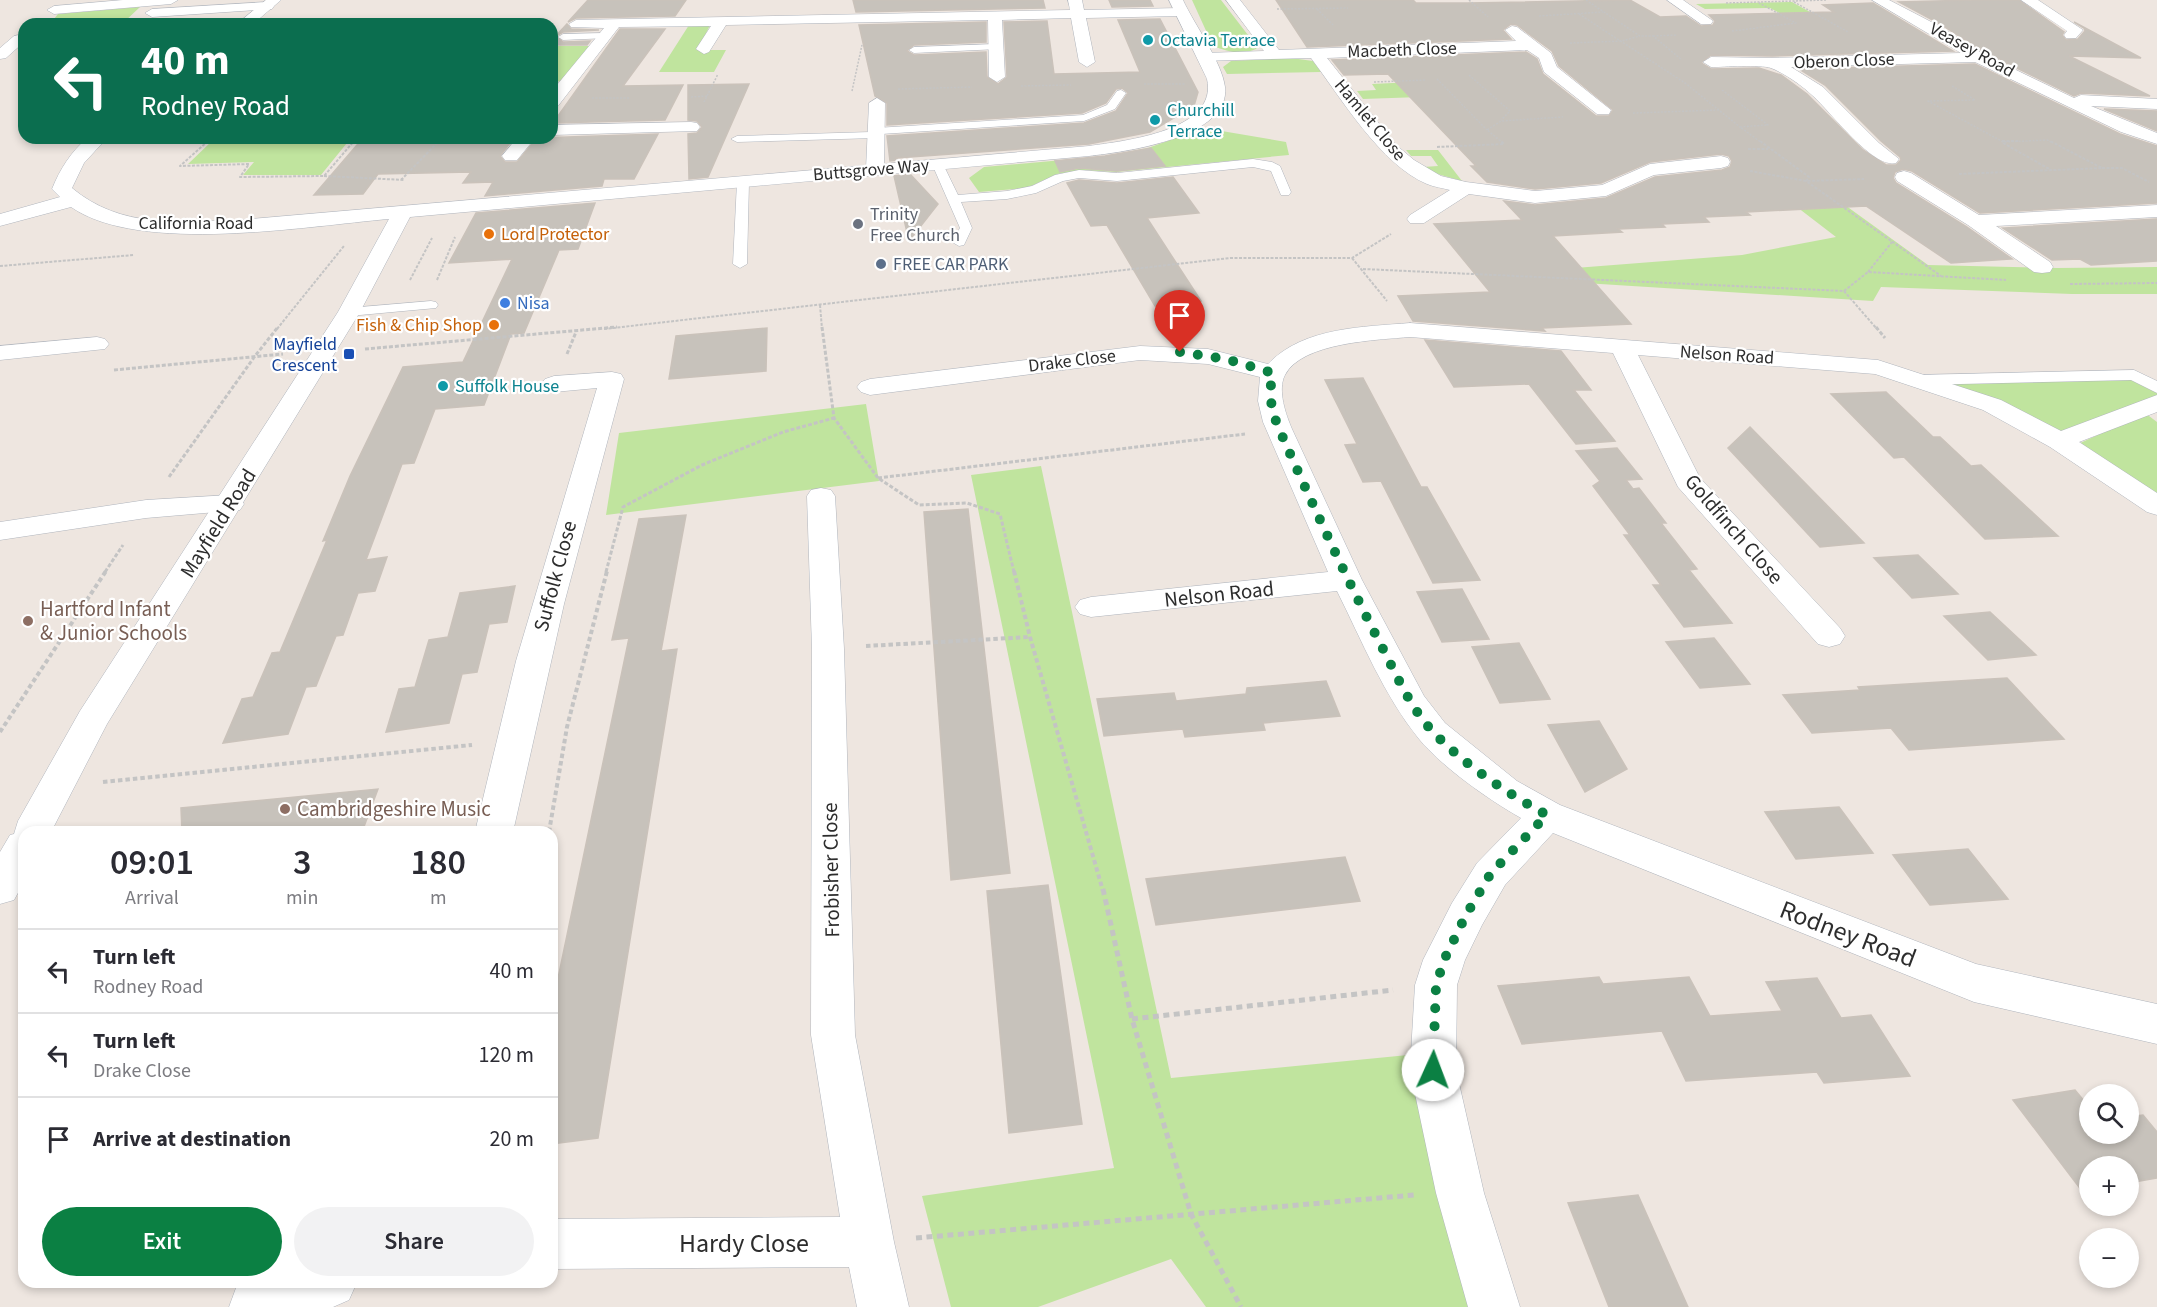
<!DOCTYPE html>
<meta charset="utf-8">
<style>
:root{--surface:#fff;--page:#f2f2f3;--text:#2b2b33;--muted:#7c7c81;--line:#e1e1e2;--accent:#0b8043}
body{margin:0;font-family:"Source Sans 3",sans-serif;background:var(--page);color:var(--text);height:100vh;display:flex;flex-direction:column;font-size:22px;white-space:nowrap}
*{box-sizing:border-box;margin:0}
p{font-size:20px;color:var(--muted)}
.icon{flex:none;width:33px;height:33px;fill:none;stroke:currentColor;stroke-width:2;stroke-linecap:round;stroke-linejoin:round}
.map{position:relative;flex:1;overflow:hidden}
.panel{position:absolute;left:18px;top:826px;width:540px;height:462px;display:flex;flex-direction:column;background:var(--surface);border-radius:18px;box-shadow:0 3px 9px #0003}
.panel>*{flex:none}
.guide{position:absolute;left:18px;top:18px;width:540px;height:126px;border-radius:18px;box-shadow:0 3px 9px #0003;background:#0b6e4f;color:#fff;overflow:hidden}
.fabs{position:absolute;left:2079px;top:1084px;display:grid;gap:12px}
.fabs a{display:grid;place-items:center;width:60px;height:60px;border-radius:50%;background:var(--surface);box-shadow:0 3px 9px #0003;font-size:30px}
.pin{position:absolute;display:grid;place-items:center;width:51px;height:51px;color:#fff;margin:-62px -26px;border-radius:50% 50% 50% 0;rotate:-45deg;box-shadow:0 0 6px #0007}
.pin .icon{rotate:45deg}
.me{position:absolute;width:66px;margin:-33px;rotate:2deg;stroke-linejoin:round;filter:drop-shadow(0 0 4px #0008)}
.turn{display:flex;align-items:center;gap:21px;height:126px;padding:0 24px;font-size:27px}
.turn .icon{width:78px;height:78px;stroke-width:2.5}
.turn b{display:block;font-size:42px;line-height:51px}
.eta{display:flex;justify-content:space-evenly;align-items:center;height:102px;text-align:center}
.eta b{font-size:36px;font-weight:600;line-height:42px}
.cta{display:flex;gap:12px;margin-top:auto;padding:12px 24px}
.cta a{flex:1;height:69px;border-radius:36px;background:var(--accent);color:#fff;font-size:24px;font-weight:600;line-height:69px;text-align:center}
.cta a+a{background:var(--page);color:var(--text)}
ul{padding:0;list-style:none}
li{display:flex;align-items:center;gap:18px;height:84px;padding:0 24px;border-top:2px solid var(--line)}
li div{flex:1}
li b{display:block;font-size:22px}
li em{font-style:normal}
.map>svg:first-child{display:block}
.green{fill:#c0e49e}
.building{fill:#c7c2bb;stroke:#cac2ba;stroke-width:1.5}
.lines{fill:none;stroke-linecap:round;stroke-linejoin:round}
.lane-casing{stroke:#b0b5bd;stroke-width:1}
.street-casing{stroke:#b0b5bd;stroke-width:1}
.secondary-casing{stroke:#b0b5bd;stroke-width:1}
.path-far4{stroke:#c4c4c4;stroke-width:1.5;stroke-dasharray:2 1.5;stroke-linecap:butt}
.path-far3{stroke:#c4c4c4;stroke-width:2;stroke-dasharray:3 1.5;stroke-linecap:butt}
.path-far2{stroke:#c4c4c4;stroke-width:3;stroke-dasharray:4 2;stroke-linecap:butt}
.path-far1{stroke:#c4c4c4;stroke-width:4;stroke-dasharray:4.5 3;stroke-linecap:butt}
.path{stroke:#c4c4c4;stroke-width:5;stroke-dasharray:6 4.5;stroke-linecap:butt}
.lane{fill:#fff;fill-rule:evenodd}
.street{fill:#fff;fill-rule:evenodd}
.secondary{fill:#fff;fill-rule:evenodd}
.route{stroke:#0b8043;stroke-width:10;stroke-dasharray:0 18}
.culture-dot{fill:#0f9aa8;stroke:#fff;stroke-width:2}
.worship-dot{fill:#6b7280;stroke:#fff;stroke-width:2}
.food-dot{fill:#e8710a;stroke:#fff;stroke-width:2}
.service-dot{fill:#5c6f8a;stroke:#fff;stroke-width:2}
.shop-dot{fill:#3f7fe0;stroke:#fff;stroke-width:2}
.transit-dot{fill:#1a4fb4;stroke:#fff;stroke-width:2}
.education-dot{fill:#8d6e63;stroke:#fff;stroke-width:2}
.labels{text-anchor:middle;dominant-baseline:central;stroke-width:4.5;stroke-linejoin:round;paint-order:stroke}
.far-culture-label{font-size:18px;fill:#0d838f;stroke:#fff;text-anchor:start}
.far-street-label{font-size:18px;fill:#2d2d2d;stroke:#fff}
.far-worship-label{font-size:18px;fill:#5b616d;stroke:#fff;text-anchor:start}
.far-food-label{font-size:18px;fill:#c56008;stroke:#fff;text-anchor:start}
.far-service-label{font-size:18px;fill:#4e5e75;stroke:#fff;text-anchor:start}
.far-shop-label{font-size:18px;fill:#366cbe;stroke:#fff;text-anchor:start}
.far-transit-label{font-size:18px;fill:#164399;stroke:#fff;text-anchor:end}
.street-label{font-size:21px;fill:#2d2d2d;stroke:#fff}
.education-label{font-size:21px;fill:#785e54;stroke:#fff;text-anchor:start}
.near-street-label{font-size:26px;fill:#2d2d2d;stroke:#fff}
</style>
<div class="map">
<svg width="2157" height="1307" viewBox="0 0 2157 1307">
<rect width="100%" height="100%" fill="#eee6e0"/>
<path class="green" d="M1192,0h29l37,48c-15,8 -30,4 -45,-2z
M1583,0h6l16,12 122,108 201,145 129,3 100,-1v27h-85l-191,-7 -8,14 -289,-18 -9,-15 167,-13 94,-18 -160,-123 -75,-101z
M1792,2l52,29 -43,-7 -31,-16 -65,1 -9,-5z
M140,7l-18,17h-72l8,-10z
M689,25h21l-12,25h28l-12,22h-55z
M552,46h40l-28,35 -12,1z
M1291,58l22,3 8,11 -94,2 -4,-7 8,-6z
M1435,81l14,15 -86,3 -6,-8 19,-1 -4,-6z
M1204,128l82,14 3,13 -173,17 -33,-2 -26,4 -30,14 -48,4 -10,-14 15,-11 123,-11 41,-8z
M351,138l-30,37h-78l11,-13 -66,2 24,-23z
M1406,150h32l24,31 -28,-8 -11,-6 15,-1 -7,-10h-20z
M2132,377l25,14v7l-103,38 -120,-53z
M866,404l13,77 -273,34 13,-82z
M2145,413l12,9v78l-81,-55z
M1041,466l130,612 237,-23 32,138 34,114h-268l-35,-48 -133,48h-87l-29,-111 192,-28 -143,-693z"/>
<path class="building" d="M588,0h98l-11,16 -99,2 -8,4z
M853,0h190l2,8 -189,4z
M1109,0h41l3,6 -41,1z
M1276,0h137l3,3h51l163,-3 30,17 26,-1 15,10 12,-1 2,-4 -6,-6 125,-3 -11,-7 50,-2 80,48 -180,5 -62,-1 -10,8 10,6 48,-1 22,7 26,19 56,56 23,15h10l5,-5 -1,-3 -19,-16 -56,-56 -26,-16 176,-5 145,70 37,12v57l-177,10 -68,-42 -9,-2 -8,3 -2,6 3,5 71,44 45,32 -61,4 -85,-57 -120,6 4,3 -46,2 5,5 -47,2 3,3 -47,2 4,3 -69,4 78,88 -89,4 3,3 -132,-10 -15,-25 92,-4 -56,-68 88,-4 -18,-19 31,4 71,-7 49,-21 67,-7 8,-3 2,-6 -3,-5 -8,-2 -71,8 -49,21 -66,6 -48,-7 -16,-16h5l-88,-92 -44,1 -12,-15 194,-8 11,7 6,15 53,42h13l4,-6 -54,-44 -7,-15 -35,-26 -6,-1 -8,6 8,9 -204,8z
M1974,0h45l45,32 -2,3 4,5 12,-1 7,-8 -1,-3 -10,-6 67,36 -72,-2 81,40 -69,-3 -7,3 -90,-44 -42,-27 -43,-23z
M1160,19l38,73 -4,14 -44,26 -61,12 -193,14 2,2 -8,1 -3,-25 197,-13 32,-12 12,-18 -6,-5 -6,1 -10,14 -24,10 -195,12v-22l-12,-7 -16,-71 127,-3v20l-72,3 -7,6 7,4 72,-3 1,25 11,7 9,-7 -3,-55 43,-1 7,53 86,-2 -22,-52z
M567,24l4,5 28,1 -36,2 -7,4 7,6 27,-1 -3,4h-35v-5z
M620,29h45l-42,57 60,-1 -18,35 -112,3z
M749,84l-41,93 -19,2 -1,-45 9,-1 5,-6 -5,-6 -9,-1v-35z
M2104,109l53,2v20z
M658,134l-24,45h-30l-2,7 -117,10 8,-14 -30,1 8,-11 -93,2 -15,20 -49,1 49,-57h151l-14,18 5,6h12l20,-24z
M1151,148l14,18 -48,5 -38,-3 -19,4 -5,-11 50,-5z
M910,174l28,30 -29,37 -15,-65z
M1173,177l26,36 -52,5 54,83 -46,5 -48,-81 -16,1 -24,-43 12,-3 38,3z
M595,203l-17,46 -19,1 -35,83 -13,1 -27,71 -49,4 -21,54 -12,1 -36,96 21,-3 -12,34 -17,2 -15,42 -7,1 -20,50 -10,1 -18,47 -65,9 19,-44 11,-2 19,-44 8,-1 47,-112 -4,1 27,-65 53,-109 60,-5 49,-103 -63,4 27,-50z
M2157,219v42l-66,4 -11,-6 -28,1 -49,-32z
M767,328l-1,43 -97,8 7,-43z
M1425,340l136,11 30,39h-17l41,51 -39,3 -47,-60 -75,3z
M1363,378l58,109h6l53,93 -47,3 -52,-102 -18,1 -18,-37 12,-1 -32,-64z
M1886,392l47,45h7l31,29 10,-1 77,71 -73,3 -81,-82 -10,1 -63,-64z
M1750,427l58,59 56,57 -44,4 -92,-99z
M1617,448l25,31 -16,1 7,9 6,-1 27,35h-5l36,46 -8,1 43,53 -48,4 -31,-42h8l-37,-50h6l-37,-49 7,-5 -24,-30z
M968,509l42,364 -59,7 -27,-368z
M686,515l-25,136 16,-2 -79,489 -46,6v-137l77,-369 -17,2 27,-121z
M1918,555l40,39 -46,4 -38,-40z
M515,586l-8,36 -18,2 -12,48 -15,2 -13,49 -63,9 13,-43 16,-2 14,-47 19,-3 12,-44z
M1462,589l27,50 -47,3 -25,-50z
M1990,612l46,43 -48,5 -44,-44z
M1714,638l36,46 -50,4 -34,-46z
M1519,643l31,56 -50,4 -28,-56z
M2007,678l57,61 -155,11 -18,-22 -79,5 -29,-38 77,-5 -2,-3z
M1326,681l14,35 -77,7 2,7 -80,7 -2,-8 -79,7 -7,-37 77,-6 2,8 70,-7 1,-6z
M1599,721l28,48 -42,23 -37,-67z
M378,789l-16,43h-180l-1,-24z
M1839,807l34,46 -77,6 -31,-47z
M1968,849l40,50 -78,6 -37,-50z
M1345,857l15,44 -204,24 -10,-46z
M1048,885l34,239 -73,9 -22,-242z
M1599,977l4,7 86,-7 21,39 72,-5 -16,-29 51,-4 24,40 30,-3 39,61 -86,7 -7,-11 -131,9 -24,-50 -140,13 -24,-58z
M2075,1090l15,18v26h38v-17l15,-2 14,17v46l-29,5v-16h-38v23l-8,1 -69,-91z
M1638,1195l50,112h-79l-41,-104z"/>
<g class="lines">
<defs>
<path id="lane" d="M605,33l5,3 -2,2 -45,2 -5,-3 5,-3z
M996,44l5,3 -2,2 -85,4 -5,-3 5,-3z
M1121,90l5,3 -11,16 -31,12 -203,13 -1,3 -4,1 -139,4 -6,-3 6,-3 134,-4 5,-4 207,-13 24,-10 10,-14z
M1253,159l19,3 8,4 11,26 -2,3h-8l-10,-24 -18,-4 -136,14 -38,-3 -16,3 -27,12 -29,6 -46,3 11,26 -8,17 -5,1 -7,-4 8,-14 -28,-64 6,-4 4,2 16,33 49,-4 25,-5 23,-11 24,-5 38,3z
M743,178l6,4 -2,82 -7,4 -7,-4 4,-82z
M431,301l5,1 2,3 -2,3 -87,8 -7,-4 7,-4z
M2134,370l23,11v12l-26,-13 -213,5 -8,-5 8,-5z"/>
<path id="street" d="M123,0h55l-7,4 -117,10 -7,-4 7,-4z
M1068,0h14l2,10 96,-2 7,4 -7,4 -94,2 9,44 -8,5 -8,-5 -8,-44 -69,2 3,57 -8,5 -8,-5 -1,-57 -262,5 -17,27 -5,2 -8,-5 15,-23 -92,1 -61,79 -6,1v-16l52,-63 -33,-1 -2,-3 7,-4 494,-10z
M1226,0h14l39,50 237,-9 -11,-11 7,-4 5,1 34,26 6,14 54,43 -2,4h-12l-53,-42 -5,-14 -12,-8 -200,8 69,87 18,15 27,16 25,6 69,9 67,-6 48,-21 71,-8 7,2 2,4 -2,4 -7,2 -67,7 -48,21 -71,7 -66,-9 -45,29h-14l-3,-4 3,-4 40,-25c-7,-2 -16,-3 -23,-6 -46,-19 -86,-86 -116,-126l-111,3 -3,-3 8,-5 59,-2z
M1667,0h16l30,21 -2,3h-10z
M1872,0h17l52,27 42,27 91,44 7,-3 76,4v10l-66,-3 66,27v11l-36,-12 -146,-70 -184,5 32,20 56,56 20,16 -3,4c-23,6 -65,-51 -83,-67 -10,-10 -29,-23 -42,-28 -11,-4 -47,-1 -60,-1l-8,-5 8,-5 62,1 188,-5z
M2021,0h17l45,30 -7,8h-10l-2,-3 3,-4z
M267,2l7,4 -2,3 -120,8 -7,-4 7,-4z
M19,35l5,1v6l-18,16 -6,1v-11l14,-12z
M877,98l8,5 -1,66 -2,4h-14l-2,-4 3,-66z
M691,122l6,1 3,4 -3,4 -145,4v-10z
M517,138h18l-18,22h-12l-3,-4z
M1904,171l7,2 68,42 178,-10v12l-161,9 54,36 3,5 -3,5 -8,1 -8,-1 -66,-47 -71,-44 -2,-4 2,-4z
M1410,323l468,37 123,40 60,31 96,-36v17l-78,30 78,51v22l-10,-3 -97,-65 -67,-37 -108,-36 -237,-19 62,123 140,150 5,8 -5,8 -11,3 -11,-3 -140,-157 -65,-134 -203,-16c-32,3 -108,5 -125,38 -8,15 1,40 7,54l70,151 62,116 21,27 31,25 41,33 43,24 416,159 181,40v40l-183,-42 -421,-169 -48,52 -23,40 -17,35 -8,25 -1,85 28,123 36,114h-52l-32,-114 -26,-123 5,-85 8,-25 29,-57 25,-40 44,-45c-32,-18 -79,-51 -102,-79 -35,-43 -57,-98 -82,-148l-246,26 -11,-3 -5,-7 5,-7 11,-3 237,-25 -65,-150 -5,-21 2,-24 -52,-13 -68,-4 -270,35 -9,-3 -4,-5 4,-5 9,-3 270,-33 68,3 60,15c35,-37 95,-37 142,-41z
M97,337l8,2 4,5 -4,5 -105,11v-14z
M612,372l9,2 3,5 -60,225 -51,228h-38l41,-171 81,-273 -43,4 -9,-3 -4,-5 4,-5 9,-3z
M821,488l10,2 4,6 9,153 11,386 39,207 15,65h-52l-8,-40 -297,2v-50l288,-2 -29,-182 1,-386 -5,-153 4,-6z
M230,495l10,3 4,6 -4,6 -94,8 -146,22v-18l146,-22z
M251,1282h106l-8,18 -16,7h-104l7,-19z"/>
<path id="secondary" d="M266,0h15l-28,24h-16z
M1169,0h14c11,24 39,62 42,87 6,51 -101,65 -136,69l-679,61 -50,95 -253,412 -56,108h-27v50l-10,18 -14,4v-52l10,-17 4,-1 4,-13 62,-110 258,-399 51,-93c-82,7 -249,36 -318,-12l-71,19v-12l60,-17 -8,-8c8,-20 19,-37 35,-51h20l-23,25 -12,25c49,41 107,34 167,32l850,-74c35,-5 130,-15 118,-67z"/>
</defs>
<use href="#lane" class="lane-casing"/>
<use href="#street" class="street-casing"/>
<use href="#secondary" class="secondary-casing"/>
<path class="path-far4" d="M1469,0l19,17
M1586,0l54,36h13l29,24
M1794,2l54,30
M1726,3l101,-3
M1277,9l71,-1
M1317,9l16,16
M1579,14l106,69 55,44
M1539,16l64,-4
M1732,31l64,-8 -37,-20
M1653,36l24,-1
M1570,43l52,-2 18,-5
M1469,75l41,36 -9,9
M1437,79l50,51
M1374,82l52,-2
M1144,84h41
M1021,86l50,-1
M1952,86l23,14 -47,1 75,41 44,-2 6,3
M898,89l74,-2
M1722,90l46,35 -28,2 22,16
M852,91l10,-46
M691,97l16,-1
M592,98h37
M704,102l14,-28
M1633,113l86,-3
M130,143l78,-3
M206,143l3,-3 59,-2
M353,143l4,-5
M437,143l5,-5
M1503,143l-16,-13 14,-9 62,-4"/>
<path class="path-far3" d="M208,141l-28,25 69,-2 -9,13 84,-1 30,-35
M1760,141l49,36 -3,4 135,95
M2002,141h16
M126,143l45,-2
M2003,143l48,27
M1437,147l67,-3 -3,-3
M1748,149h20
M2102,168h20l27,14
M1750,171l56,10 58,-2
M1959,174l143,-6 -52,-27
M324,176l80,4
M401,180l38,-39
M1352,258l35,43
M0,266l134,-11
M1363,269l481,22 24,-19 138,8
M1868,272l24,-30
M410,280l22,-42
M437,280l18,-43
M2070,284l87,-1
M1844,291l33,38
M820,305l2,24
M277,329l67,-83
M604,329l626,-71h122l39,-24"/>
<path class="path-far2" d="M822,327l12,91 44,60 41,27 48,-2 33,11 14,58
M1876,327l9,11
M365,349l252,-22
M567,354l9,-22
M114,370l169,-16
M169,477l86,-121 23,-29
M878,478l367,-44
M105,572l18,-27
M606,572l17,-65 79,-42 81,-33 51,-14"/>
<path class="path-far1" d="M1014,571l16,66 73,254
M866,646l164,-9
M0,732l106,-161
M103,782l369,-37
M549,832l18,-105 40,-156"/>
<path class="path" d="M1103,889l29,130 59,195 50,93
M1132,1019l261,-29
M916,1238l498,-43"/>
<use href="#lane" class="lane"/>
<use href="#street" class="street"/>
<use href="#secondary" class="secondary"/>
</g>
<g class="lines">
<path class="route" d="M1180,352l46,7 47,14c-5,21 -2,36 6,56 33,74 66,147 103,218 15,29 29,62 52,86 32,33 73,60 113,82l-56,58 -25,42 -22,45 -8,26 -3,84"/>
</g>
<g class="culture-dot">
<circle cx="1148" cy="40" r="6"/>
<circle cx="1155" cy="120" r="6"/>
<circle cx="443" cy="386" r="6"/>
</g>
<circle class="worship-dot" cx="858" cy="224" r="6"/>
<g class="food-dot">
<circle cx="489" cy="234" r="6"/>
<circle cx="494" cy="325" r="6"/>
</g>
<circle class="service-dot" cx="881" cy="264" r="6"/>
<circle class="shop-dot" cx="505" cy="303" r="6"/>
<rect class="transit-dot" x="343" y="348" width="12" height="12" rx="3"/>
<g class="education-dot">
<circle cx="28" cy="621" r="6"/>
<circle cx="285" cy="809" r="6"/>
</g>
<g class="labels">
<g class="far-culture-label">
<text x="1160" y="40">Octavia Terrace</text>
<text x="1167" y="110">Churchill<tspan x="1167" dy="21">Terrace</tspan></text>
<text x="455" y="386">Suffolk House</text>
</g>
<g class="far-street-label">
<text transform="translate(1402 50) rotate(-2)">Macbeth Close</text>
<text transform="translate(1972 50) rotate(29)">Veasey Road</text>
<text transform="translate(1844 61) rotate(-2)">Oberon Close</text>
<text transform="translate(1370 120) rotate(50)">Hamlet Close</text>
<text transform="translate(871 170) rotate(-5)">Buttsgrove Way</text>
<text x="196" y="223">California Road</text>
<text transform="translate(1727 355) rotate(4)">Nelson Road</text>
<text transform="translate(1072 361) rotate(-7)">Drake Close</text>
</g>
<g class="far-worship-label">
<text x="870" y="214">Trinity<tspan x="870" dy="21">Free Church</tspan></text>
</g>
<g class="far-food-label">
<text x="501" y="234">Lord Protector</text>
<text x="482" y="325" text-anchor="end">Fish &amp; Chip Shop</text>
</g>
<g class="far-service-label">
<text x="893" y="264">FREE CAR PARK</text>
</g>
<g class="far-shop-label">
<text x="517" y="303">Nisa</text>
</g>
<g class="far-transit-label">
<text x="337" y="344">Mayfield<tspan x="337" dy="21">Crescent</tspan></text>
</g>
<g class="street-label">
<text transform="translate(218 523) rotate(-58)">Mayfield Road</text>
<text transform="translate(1734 529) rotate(49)">Goldfinch Close</text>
<text transform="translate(555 576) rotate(-75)">Suffolk Close</text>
<text transform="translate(1219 594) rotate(-6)">Nelson Road</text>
<text transform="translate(831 870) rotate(-91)">Frobisher Close</text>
</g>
<g class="education-label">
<text x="40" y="609">Hartford Infant<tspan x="40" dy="24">&amp; Junior Schools</tspan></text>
<text x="297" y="809">Cambridgeshire Music</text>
</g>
<g class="near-street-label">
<text transform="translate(1848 934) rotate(21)">Rodney Road</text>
<text x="744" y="1243">Hardy Close</text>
</g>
</g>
</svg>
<div class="fabs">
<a><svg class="icon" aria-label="search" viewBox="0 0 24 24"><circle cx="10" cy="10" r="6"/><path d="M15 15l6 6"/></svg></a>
<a>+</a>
<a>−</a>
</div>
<div class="pin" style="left:1180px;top:352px;background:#d93025"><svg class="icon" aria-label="arrive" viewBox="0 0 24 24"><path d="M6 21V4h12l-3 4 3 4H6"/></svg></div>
<svg class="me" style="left:1433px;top:1070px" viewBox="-20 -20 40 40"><circle r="19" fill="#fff"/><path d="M0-13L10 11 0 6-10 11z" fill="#0b8043"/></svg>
<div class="guide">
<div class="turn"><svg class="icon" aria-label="left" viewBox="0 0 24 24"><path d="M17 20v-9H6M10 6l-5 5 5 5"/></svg><div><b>40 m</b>Rodney Road</div></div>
</div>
<section class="panel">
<div class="eta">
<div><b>09:01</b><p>Arrival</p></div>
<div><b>3</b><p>min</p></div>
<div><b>180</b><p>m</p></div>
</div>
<ul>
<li><svg class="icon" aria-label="left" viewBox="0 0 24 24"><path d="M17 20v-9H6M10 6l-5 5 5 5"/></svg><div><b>Turn left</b><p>Rodney Road</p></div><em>40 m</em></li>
<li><svg class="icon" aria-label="left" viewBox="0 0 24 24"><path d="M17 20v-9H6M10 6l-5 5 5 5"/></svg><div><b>Turn left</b><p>Drake Close</p></div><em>120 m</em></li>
<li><svg class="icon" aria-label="arrive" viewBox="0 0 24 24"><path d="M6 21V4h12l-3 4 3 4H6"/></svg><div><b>Arrive at destination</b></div><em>20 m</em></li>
</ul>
<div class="cta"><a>Exit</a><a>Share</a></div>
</section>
</div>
